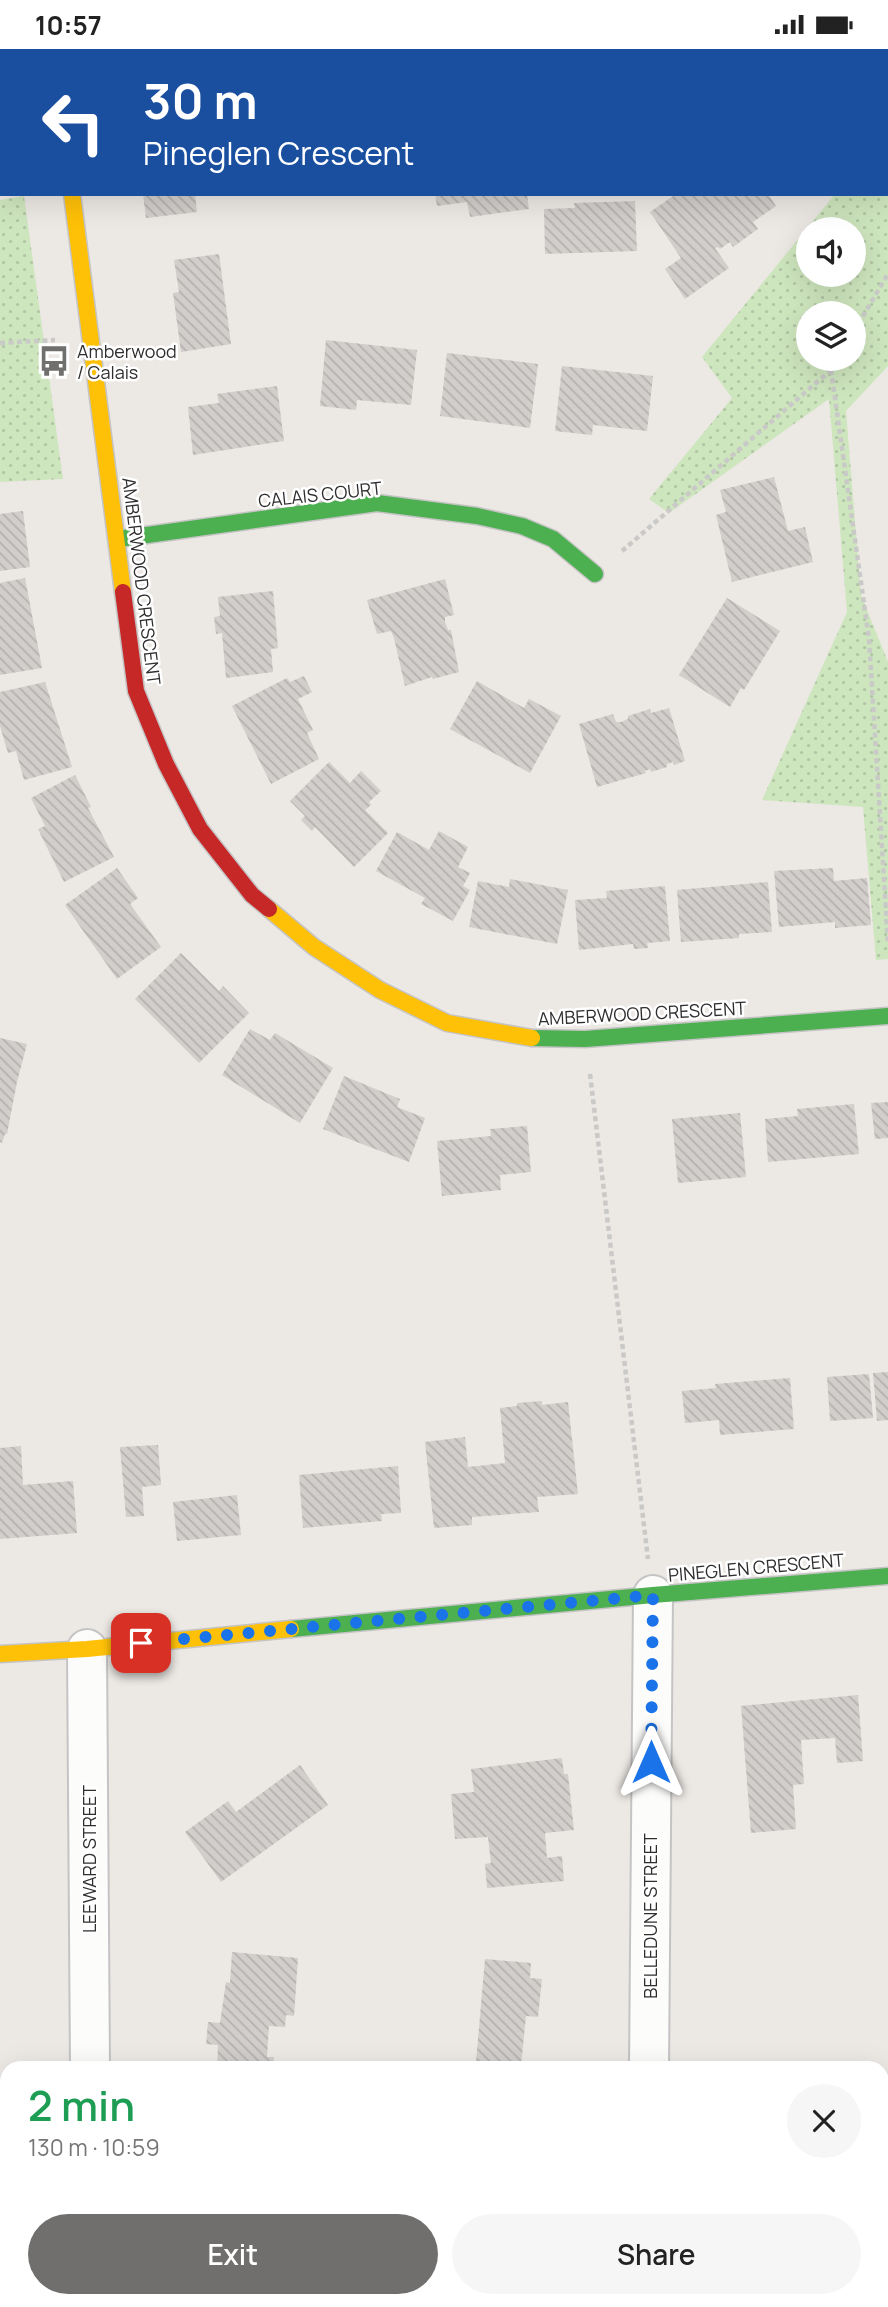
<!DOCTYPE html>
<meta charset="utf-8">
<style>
:root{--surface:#fff;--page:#f6f6f6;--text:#222;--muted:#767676;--accent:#706f6e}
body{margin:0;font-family:Manrope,sans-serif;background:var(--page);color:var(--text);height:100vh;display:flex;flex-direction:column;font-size:26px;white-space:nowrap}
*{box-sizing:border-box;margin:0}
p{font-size:23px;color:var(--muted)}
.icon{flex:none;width:38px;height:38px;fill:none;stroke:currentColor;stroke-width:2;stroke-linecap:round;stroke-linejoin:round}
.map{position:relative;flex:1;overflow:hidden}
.details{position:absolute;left:0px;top:2012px;width:889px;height:247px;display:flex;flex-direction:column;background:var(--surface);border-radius:21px 21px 0 0;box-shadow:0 7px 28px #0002}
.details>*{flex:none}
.banner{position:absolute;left:0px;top:0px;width:889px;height:147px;box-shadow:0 7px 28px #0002;background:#1a4fa0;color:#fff;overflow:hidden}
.controls{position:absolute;left:796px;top:168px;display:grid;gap:14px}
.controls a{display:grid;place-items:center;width:70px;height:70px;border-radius:50%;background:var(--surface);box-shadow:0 7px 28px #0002;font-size:35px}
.pin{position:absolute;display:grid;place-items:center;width:60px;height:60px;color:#fff;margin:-30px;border-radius:14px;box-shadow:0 4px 10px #0006}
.me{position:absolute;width:77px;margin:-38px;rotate:0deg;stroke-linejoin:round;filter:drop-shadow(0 0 5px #0008)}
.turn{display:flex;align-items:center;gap:24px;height:147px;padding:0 28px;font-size:32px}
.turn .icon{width:91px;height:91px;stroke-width:2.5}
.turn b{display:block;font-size:49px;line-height:60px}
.round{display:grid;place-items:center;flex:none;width:74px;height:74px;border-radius:37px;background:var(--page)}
.headline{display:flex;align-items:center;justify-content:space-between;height:119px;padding:0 28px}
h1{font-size:42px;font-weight:600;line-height:52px;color:#1e9e55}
.cta{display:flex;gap:14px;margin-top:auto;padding:14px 28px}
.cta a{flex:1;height:80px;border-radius:42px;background:var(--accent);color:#fff;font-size:28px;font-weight:600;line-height:80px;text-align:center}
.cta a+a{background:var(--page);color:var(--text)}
.status{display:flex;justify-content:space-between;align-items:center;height:49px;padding:0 35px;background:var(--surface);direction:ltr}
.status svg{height:19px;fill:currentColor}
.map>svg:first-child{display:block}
.park{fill:url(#park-dots);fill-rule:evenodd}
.building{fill:url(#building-back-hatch)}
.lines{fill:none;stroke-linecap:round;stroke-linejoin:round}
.street-casing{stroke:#c5c4c5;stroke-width:42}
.fast-casing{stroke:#c5c4c5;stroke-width:19}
.slow-casing{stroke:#c5c4c5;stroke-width:19}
.jam-casing{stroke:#c5c4c5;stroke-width:19}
.path{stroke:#c9c9c8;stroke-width:4.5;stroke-dasharray:5 3.5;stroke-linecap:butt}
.street{stroke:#fcfcfb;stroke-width:38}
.fast{stroke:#4caf50;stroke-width:16}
.slow{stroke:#ffc107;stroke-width:16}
.jam{stroke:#c62828;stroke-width:16}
.route{stroke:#1a73e8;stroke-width:12;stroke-dasharray:0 21.6}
.labels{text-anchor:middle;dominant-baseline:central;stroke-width:5;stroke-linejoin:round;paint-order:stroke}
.poi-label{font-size:18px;fill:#2e2e2e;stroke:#fff;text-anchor:start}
.street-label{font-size:18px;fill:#2e2e2e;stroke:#fff}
</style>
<div class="status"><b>10:57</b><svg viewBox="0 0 49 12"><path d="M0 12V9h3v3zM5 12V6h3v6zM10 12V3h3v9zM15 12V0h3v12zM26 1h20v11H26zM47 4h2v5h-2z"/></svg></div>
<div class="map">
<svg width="888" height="2258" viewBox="0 0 888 2258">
<defs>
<pattern id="park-dots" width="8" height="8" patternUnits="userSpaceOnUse" patternTransform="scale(1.75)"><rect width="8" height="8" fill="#cee6be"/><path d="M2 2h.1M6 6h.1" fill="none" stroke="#b1c6a4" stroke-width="1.8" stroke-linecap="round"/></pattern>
<pattern id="building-back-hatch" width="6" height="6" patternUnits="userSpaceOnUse" patternTransform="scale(1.75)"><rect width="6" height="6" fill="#d1cecb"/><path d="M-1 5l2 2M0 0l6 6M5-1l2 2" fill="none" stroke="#b4b1af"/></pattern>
</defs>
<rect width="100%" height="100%" fill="#ece8e4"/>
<path class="park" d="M865,0h23v317l-42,45 15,184 27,67v297l-12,1 -13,-153 -101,-7 85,-188 -18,-213 -160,114 -20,-14 83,-101 -30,-41 133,-163h52v-143zM854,180v46h-46v-46zM808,264h46v46h-46z
M24,147l39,283 -63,3v-282z"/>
<path class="building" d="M143,145h52l2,18 -51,6z
M435,145h92l2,15 -59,8 -3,-15 -30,4z
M676,145h92l8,12 -23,16 5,7 -25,18 -3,-5 -10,7 -2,-2 -3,1 14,20 -44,31 -20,-30 16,-11 -31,-46z
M635,152l2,50 -92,3 -1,-45 31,-1 -1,-5z
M219,205l12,90 -50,8 -8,-59 6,-1 -5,-32z
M326,291l91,10 -6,55 -54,-5 -1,10 -36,-4z
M447,304l91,11 -8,64 -90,-12z
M562,317l91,10 -6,55 -54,-6 -1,10 -37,-4z
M277,337l7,55 -91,14 -5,-48 31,-4 -2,-9z
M774,428l14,54 17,-4 8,35 -81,20 -16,-67 10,-3 -6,-22z
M23,462l7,56 -30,4v-57z
M25,529l17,90 -42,7v-92z
M445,530l9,36 -9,2v5l3,8h3l8,42 -26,7 -1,-2 -27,9 -11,-48 -3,-7 -14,3 -10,-34z
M273,542l5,57 -7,1 2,23 -47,6 -4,-45 -6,1 -2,-17 6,-1 -2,-19z
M727,549l53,33 -36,59 -3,-2 -11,19 -51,-32z
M304,627l8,16 -14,7 15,31 -6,3 12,26 -48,25 -39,-78 55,-28 3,4z
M477,632l47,27 5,-9 32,17 -31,57 -80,-44z
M45,633l27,85 -48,13 -8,-29 -8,2 -8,-27v-34z
M669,659l16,53 -11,4 -1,-3 -6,2v3l-16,5 -1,-3 -5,2 1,2 -49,14 -18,-63 34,-10 3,8h5l7,-3v-3l22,-7 1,4z
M329,713l21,21 11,-12 20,20 -12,11 2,3 -6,5 23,23 -34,34 -39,-40 -3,4 -11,-11 4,-4 -15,-15z
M75,726l16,32 -3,1 26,49 -50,25 -26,-53 7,-3 -14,-28z
M439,782l29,16 -10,20 12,6 -7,13 7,4 -17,31 -32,-17 4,-6 -49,-27 21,-39 32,18z
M117,819l21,30 -8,6 31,43 -44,32 -52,-74z
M833,819l1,13 33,-3 4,47 -36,3v-6l-56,5 -5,-56z
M510,830l58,11 -11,54 -88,-17 9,-46 31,6z
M768,833l4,50 -33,2v4l-58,4 -4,-52z
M665,837l5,55 -23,2 1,5 -14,1 -1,-5 -54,6 -4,-50 32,-2 -1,-7z
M181,904l38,38 4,-5 26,27 -50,50 -64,-64z
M250,980l20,11 5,-7 58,35 -33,55 -78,-48z
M0,989l27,6 -10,38 -10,52h-2l-3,9 -2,-1z
M344,1027l56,23 -3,8 28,11 -16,44 -86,-33z
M888,1053v36l-13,1 -4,-36z
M854,1055l5,50 -91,8 -3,-43 33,-3 -1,-7z
M740,1064l6,64 -68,6 -6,-64z
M527,1077l4,46 -31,3 1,15 -59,6 -5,-55 54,-5 -1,-7z
M888,1323v48l-11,1 -4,-48z
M869,1325l4,44 -43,3 -3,-44z
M790,1329l4,51 -74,6 -1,-15 -34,3 -3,-32 34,-3 -1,-4z
M542,1352v4l26,-3 10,92 -41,3 2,15 -67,5v8l-38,3 -9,-86 40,-5 3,30 37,-4 -5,-55 17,-2v-3z
M158,1396l3,40 -19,2 2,29 -18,1 -6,-70z
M21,1397l2,39 50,-4 4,52 -77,6v-91z
M398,1417l3,47 -20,1 1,7 -79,7 -4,-53z
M237,1446l4,40 -64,6 -4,-39z
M858,1646l5,66 -26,2 -2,-25 -34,2 3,44 -11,1 3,44 -45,4 -10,-127z
M562,1709l2,16h4l6,56 -29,3 2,25 15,-2 2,25 -77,7 -2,-24 6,-1 -3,-26 -33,2 -4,-45 23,-2 -3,-23z
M300,1716l28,40 -107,77 -36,-50 43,-31 8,11z
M232,1903l66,6 -4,58 -8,-1 -1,12 -16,-1 -2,31h7l-1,12h-56l1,-24 -12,-1 2,-22 12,1 6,-41 4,1z
M485,1910l46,4 -1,15 12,1 -4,38 -12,-1 -5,50 -45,-4z
M853,2015v5h-34v-2z
M193,2252h66v6h-66z"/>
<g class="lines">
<defs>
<path id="street" d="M553,0v2
M662,0v2
M103,2l9,-2
M352,2l14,-2
M87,1600l3,420
M649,2020l4,-474
M882,2195h6
M75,2258l1,-6
M642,2258l1,-6"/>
<path id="fast" d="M51,0l1,2
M118,490l259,-36 100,13 45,10 31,13 42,35
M532,989l53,1 303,-23
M291,1580l362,-34 235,-19"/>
<path id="slow" d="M72,145l51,398
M269,860l45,38 66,43 67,33 85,15
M0,1605l87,-5 204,-20"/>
<path id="jam" d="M123,543l13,99 30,73 34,65 52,66 17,14"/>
</defs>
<use href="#street" class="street-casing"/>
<use href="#fast" class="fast-casing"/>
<use href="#slow" class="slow-casing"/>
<use href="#jam" class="jam-casing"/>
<path class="path" d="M854,282l34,-57
M0,294l55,-3
M831,321l38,269 19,304
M622,502l209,-181 6,-11
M590,1025l58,485"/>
<use href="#street" class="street"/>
<use href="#fast" class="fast"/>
<use href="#slow" class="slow"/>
<use href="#jam" class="jam"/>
</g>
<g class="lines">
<path class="route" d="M141,1594l512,-48 -2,167"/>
</g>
<defs>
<symbol id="bus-bare" viewBox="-9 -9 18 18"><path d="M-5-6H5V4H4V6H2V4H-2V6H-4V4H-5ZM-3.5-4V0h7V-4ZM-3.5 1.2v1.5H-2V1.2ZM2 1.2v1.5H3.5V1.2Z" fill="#706f6e" stroke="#fff" stroke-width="2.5" paint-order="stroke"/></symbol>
</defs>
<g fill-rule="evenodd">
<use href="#bus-bare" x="32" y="290" width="44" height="44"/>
</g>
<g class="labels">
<g class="poi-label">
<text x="77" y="302">Amberwood<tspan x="77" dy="21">/ Calais</tspan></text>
</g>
<g class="street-label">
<text transform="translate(320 445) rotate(-6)">CALAIS COURT</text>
<text transform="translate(142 532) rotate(83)">AMBERWOOD CRESCENT</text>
<text transform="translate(642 964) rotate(-3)">AMBERWOOD CRESCENT</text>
<text transform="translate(756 1518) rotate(-5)">PINEGLEN CRESCENT</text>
<text transform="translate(89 1810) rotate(-90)">LEEWARD STREET</text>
<text transform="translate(650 1867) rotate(-90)">BELLEDUNE STREET</text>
</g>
</g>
</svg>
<div class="controls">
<a><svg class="icon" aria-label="sound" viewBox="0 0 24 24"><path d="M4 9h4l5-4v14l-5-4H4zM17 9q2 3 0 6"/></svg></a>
<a><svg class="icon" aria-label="layers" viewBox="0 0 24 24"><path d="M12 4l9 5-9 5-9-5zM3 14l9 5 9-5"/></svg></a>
</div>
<div class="pin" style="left:141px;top:1594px;background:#d93025"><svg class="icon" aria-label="arrive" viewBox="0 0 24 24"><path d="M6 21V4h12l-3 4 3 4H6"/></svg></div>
<svg class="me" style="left:651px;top:1713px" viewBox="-20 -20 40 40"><path d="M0-17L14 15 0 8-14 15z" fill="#1a73e8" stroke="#fff" stroke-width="4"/></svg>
<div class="banner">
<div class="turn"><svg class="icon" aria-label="left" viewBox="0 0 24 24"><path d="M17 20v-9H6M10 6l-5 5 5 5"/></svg><div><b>30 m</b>Pineglen Crescent</div></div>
</div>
<section class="details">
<div class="headline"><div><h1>2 min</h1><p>130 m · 10:59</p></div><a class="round"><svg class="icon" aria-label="close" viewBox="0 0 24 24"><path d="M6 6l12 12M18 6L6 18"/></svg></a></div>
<div class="cta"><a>Exit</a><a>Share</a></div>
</section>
</div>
